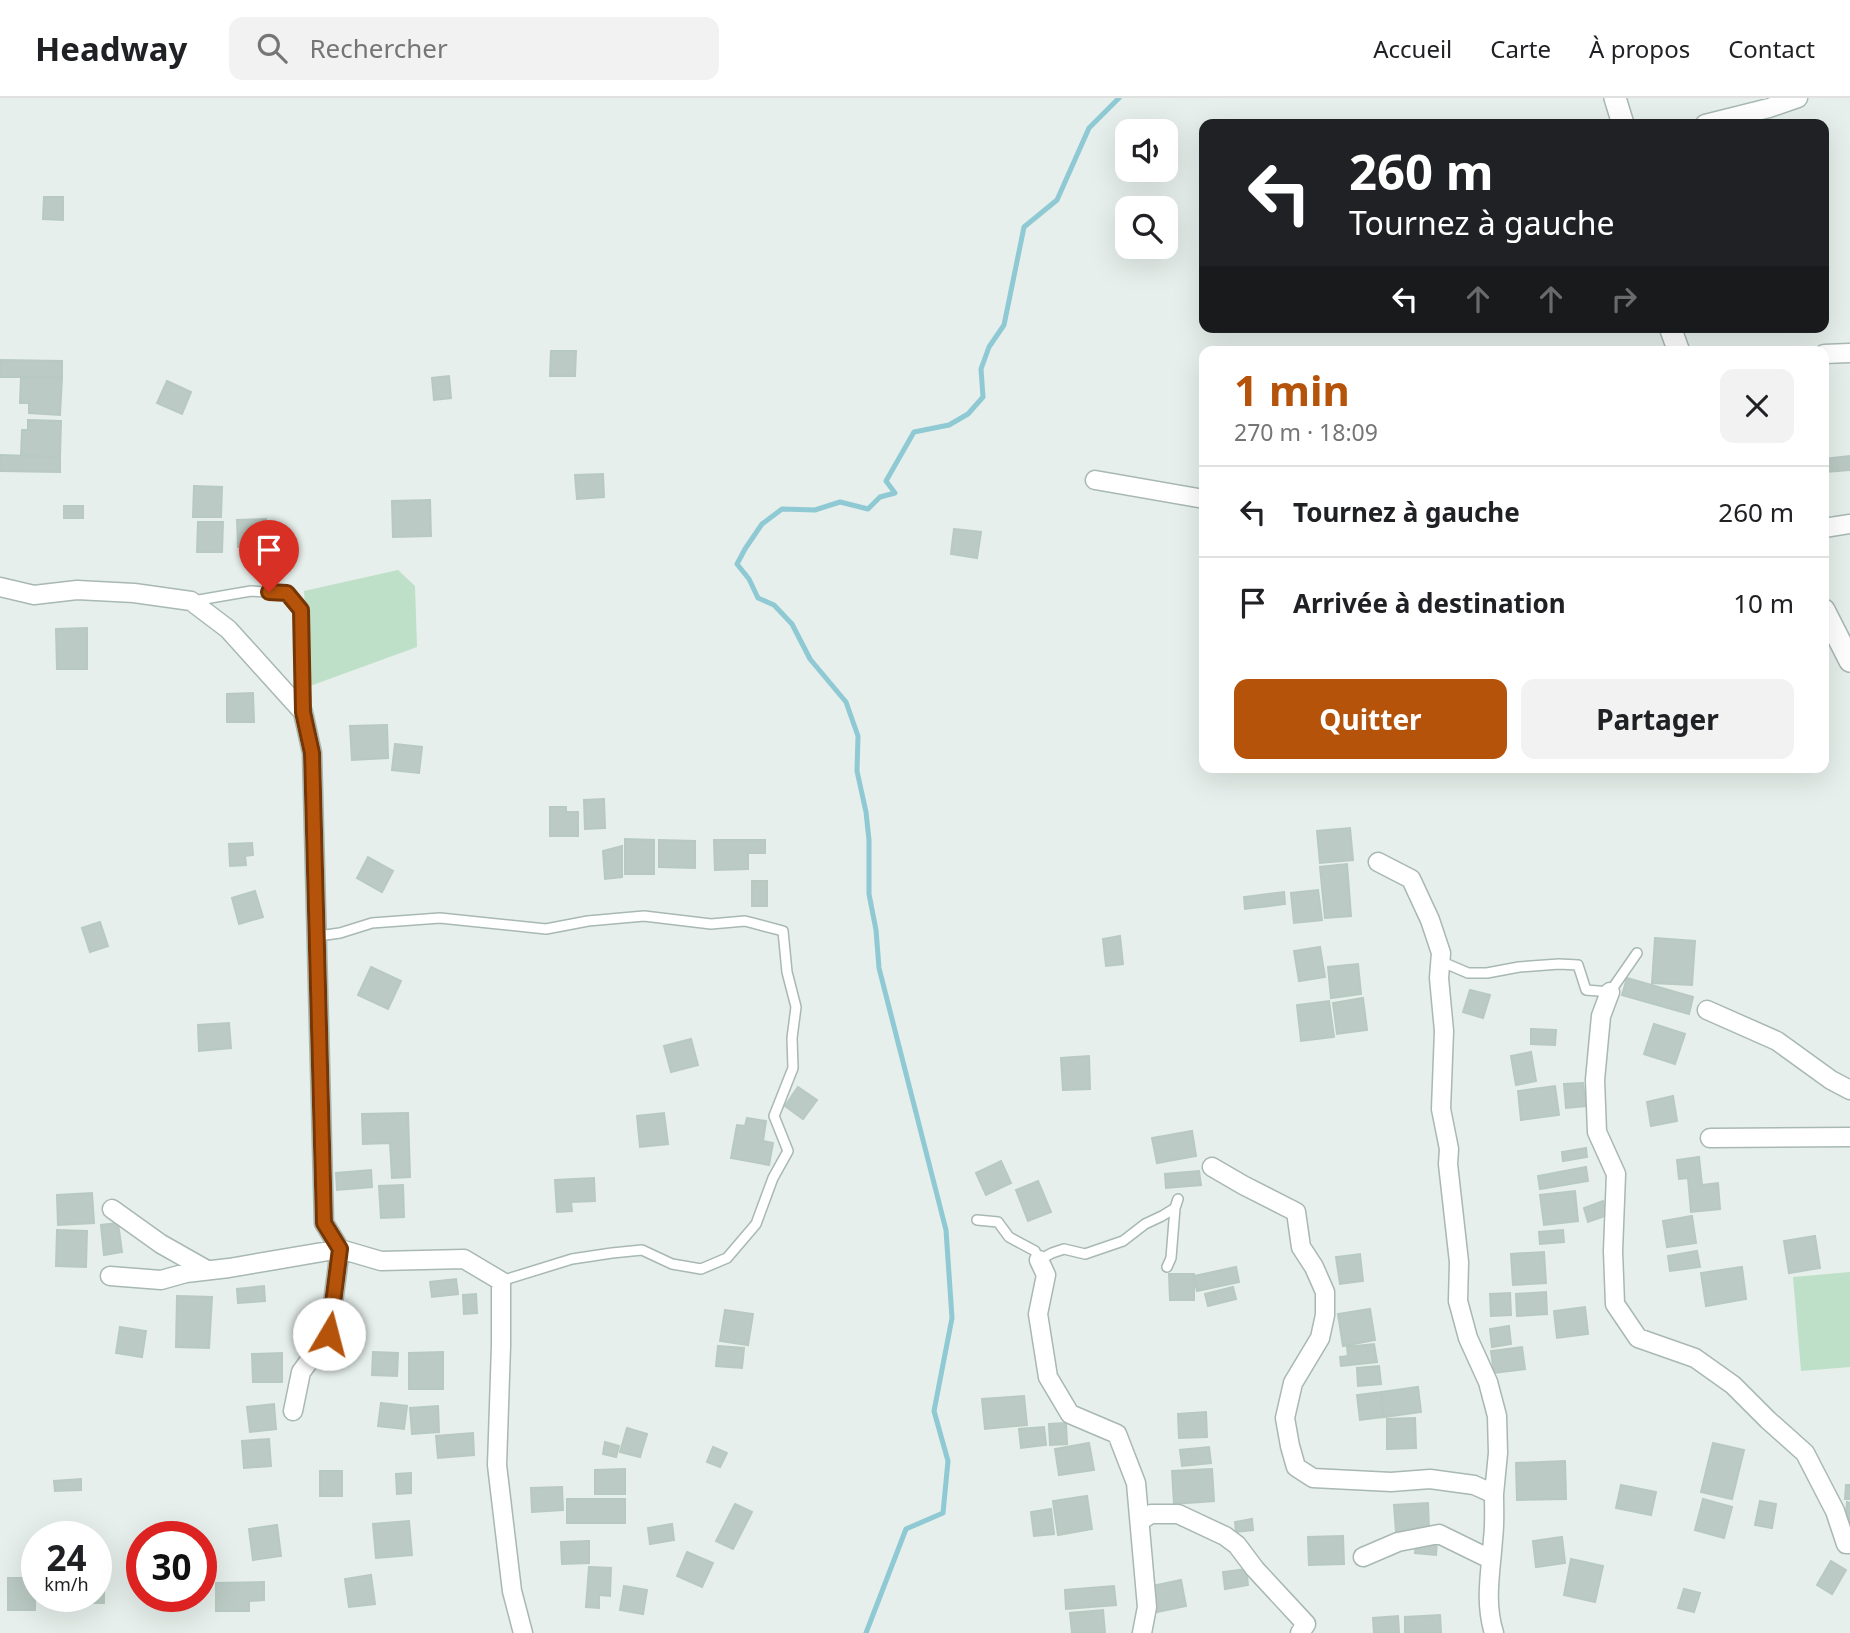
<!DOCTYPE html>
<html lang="fr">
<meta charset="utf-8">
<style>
:root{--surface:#fff;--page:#f2f2f2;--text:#202124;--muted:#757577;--line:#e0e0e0;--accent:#b45309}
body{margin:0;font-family:"Noto Sans",sans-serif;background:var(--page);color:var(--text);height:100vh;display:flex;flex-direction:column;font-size:26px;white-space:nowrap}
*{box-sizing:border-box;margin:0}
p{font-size:23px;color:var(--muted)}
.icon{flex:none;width:38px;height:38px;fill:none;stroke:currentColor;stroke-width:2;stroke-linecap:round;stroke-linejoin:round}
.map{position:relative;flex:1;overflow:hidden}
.details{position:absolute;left:1199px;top:248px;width:630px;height:427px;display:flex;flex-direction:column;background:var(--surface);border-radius:14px;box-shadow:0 7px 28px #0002}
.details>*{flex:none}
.hud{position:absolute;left:1199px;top:21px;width:630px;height:214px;border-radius:14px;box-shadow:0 7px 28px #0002;background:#202124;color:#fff;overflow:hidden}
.fabs{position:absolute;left:1115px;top:21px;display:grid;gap:14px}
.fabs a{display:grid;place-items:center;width:63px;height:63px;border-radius:14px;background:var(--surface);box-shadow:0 7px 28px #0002;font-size:35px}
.speed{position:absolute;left:21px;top:1423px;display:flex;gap:14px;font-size:35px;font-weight:700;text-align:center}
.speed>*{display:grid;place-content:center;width:91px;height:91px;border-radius:50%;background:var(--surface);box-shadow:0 7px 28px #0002;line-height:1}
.speed small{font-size:18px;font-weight:400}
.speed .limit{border:10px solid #d22;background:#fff;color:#111}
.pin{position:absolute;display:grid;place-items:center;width:60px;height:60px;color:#fff;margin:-72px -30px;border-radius:50% 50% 50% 0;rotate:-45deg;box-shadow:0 0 7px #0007}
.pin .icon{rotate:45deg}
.me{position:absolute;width:77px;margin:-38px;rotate:8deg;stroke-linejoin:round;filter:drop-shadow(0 0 5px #0008)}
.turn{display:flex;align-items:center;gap:24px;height:147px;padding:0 35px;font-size:32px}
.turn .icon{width:91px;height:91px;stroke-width:2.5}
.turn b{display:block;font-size:49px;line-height:60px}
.lanes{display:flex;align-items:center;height:66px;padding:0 35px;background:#0003;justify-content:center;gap:35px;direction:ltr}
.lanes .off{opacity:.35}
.round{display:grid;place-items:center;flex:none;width:74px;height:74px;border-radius:14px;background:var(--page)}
.head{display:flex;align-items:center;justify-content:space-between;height:119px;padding:0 35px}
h1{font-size:42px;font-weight:700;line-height:52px;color:var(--accent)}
.button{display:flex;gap:14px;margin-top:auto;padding:14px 35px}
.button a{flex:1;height:80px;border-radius:14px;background:var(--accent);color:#fff;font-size:28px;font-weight:700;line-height:80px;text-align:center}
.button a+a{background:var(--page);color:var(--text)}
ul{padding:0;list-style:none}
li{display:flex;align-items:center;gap:21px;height:91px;padding:0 35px;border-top:2px solid var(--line)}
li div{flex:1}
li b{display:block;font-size:26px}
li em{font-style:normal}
header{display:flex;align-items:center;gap:42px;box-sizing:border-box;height:98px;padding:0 35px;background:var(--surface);border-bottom:2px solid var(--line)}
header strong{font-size:33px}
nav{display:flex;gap:38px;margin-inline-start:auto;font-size:24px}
.search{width:490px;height:63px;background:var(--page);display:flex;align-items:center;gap:18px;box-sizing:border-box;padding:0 24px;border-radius:14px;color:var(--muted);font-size:26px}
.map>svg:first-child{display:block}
.green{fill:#bfe0c8}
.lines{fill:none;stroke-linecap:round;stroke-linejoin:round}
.stream{stroke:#8ec9d4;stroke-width:5}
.building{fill:#bbcac4;stroke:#b8c9c2;stroke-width:2}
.service-casing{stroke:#a8b8b2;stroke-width:12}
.minor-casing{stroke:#a8b8b2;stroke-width:21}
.tertiary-casing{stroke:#a8b8b2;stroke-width:24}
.service{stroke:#fff;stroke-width:9}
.minor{stroke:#fff;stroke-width:18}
.tertiary{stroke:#fff;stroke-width:21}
.route-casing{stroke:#753606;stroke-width:18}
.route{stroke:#b45309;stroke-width:12}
</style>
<header>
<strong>Headway</strong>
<div class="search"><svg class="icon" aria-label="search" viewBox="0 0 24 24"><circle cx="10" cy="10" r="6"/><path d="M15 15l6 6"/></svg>Rechercher</div>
<nav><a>Accueil</a><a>Carte</a><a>À propos</a><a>Contact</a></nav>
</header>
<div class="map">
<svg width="1850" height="1535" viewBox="0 0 1850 1535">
<rect width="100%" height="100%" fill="#e6efeb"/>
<path class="green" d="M398,472l17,16 2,61 -107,39 -6,-95z
M1850,1174v95l-49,4 -8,-94z"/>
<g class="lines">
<path class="stream" d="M866,1535l40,-104 37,-16 5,-52 -14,-50 18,-93 -6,-88 -67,-262 -3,-38 -7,-36v-54l-3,-28 -9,-41 1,-35 -12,-34 -36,-43 -18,-35 -18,-19 -16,-7 -9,-19 -12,-15 8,-15 17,-25 20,-15 33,1 25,-8 28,7 12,-12 15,-4 -9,-12 28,-49 35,-7 19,-11 15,-17 -2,-28 8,-22 15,-22 20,-98 33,-27 32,-72 30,-30"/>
</g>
<path class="building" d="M44,99h19v23l-20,-1z
M551,253h25l-1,25h-25z
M0,262l62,1v16h-62z
M449,278l2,22 -17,2 -2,-22z
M21,279h41l-2,38 -31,-2v-10h-9z
M167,283l24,11 -9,22 -25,-11z
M28,322l33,1 -1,36 -39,-1 1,-26h6z
M0,357l60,2v15l-60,-1z
M1850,358v14l-25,2 1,11h-2v-24z
M603,376l1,23 -27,2 -2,-24z
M194,388l28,1 -1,30h-28z
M430,402l1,36 -38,1 -1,-36z
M64,408h19v12h-19z
M266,421l2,27 -30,1 -1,-27z
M198,424h25l-1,30h-25z
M954,431l27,3 -4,26 -26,-4z
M87,530v41h-30l-1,-40z
M253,595l1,29h-27v-28z
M387,627l1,33 -36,2 -2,-34z
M395,646l27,3 -3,26 -27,-3z
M604,701l1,29 -20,1 -1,-29z
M550,709h16v5h12v24h-28z
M1350,730l3,32 -33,3 -3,-32z
M625,741l29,1v34h-29z
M659,742l36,1v27l-36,-1z
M714,742h51v13h-17v16l-33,1z
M252,745l1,12 -8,1 1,9 -16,1 -1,-22z
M622,748v31l-17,2 -2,-28z
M368,759l25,14 -11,21 -25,-14z
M1347,766l4,52 -26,2 -5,-51z
M752,783h15v25h-15z
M1318,792l4,30 -28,3 -3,-30z
M255,793l8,26 -24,7 -7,-26z
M1284,794l1,12 -40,5 -1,-12z
M100,824l8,24 -18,6 -8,-24z
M1120,838l3,28 -17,2 -3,-27z
M1655,840l40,3 -3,44 -40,-2z
M1320,849l5,30 -26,4 -5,-30z
M1358,866l3,30 -30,4 -3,-31z
M371,869l30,14 -13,28 -30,-14z
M1627,880l66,19 -4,17 -67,-19z
M1470,892l20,5 -7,23 -20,-6z
M1363,900l4,32 -30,4 -4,-31z
M1329,903l5,36 -33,4 -4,-36z
M229,925l2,25 -32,3 -1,-26z
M1654,926l31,10 -10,30 -31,-10z
M1531,931l25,1 -1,15 -24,-1z
M691,941l7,26 -27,7 -7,-26z
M1531,954l5,29 -20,4 -5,-29z
M1089,958l1,33 -27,1 -2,-32z
M1583,985l3,23 -20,2 -2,-24z
M1555,988l4,29 -38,5 -3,-29z
M798,989l19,13 -14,19 -18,-13z
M1673,998l4,25 -26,5 -4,-24z
M408,1015l2,64 -18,1 -2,-35 -27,1 -1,-30z
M664,1015l4,31 -28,3 -3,-31z
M747,1020l19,3 -3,20 10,2 -4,22 -38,-7 6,-33 8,1z
M1192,1033l4,25 -39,7 -5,-25z
M1586,1050l1,9 -24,4 -1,-9z
M1699,1059l3,28 16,-2 2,26 -29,3 -3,-34 -9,1 -2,-19z
M1001,1063l10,22 -25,12 -10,-22z
M1586,1069l2,14 -48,8 -2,-13z
M371,1072l1,17 -35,3 -1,-17z
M1199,1073l2,14 -35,3 -1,-14z
M594,1080l1,23 -24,1 1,9 -15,1 -2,-32z
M1038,1083l13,31 -23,9 -12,-31z
M403,1087l1,32 -23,1 -2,-32z
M1575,1093l3,30 -34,4 -4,-30z
M92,1095l2,30 -36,2 -1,-30z
M1603,1103l5,14 -20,7 -4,-14z
M1692,1118l4,27 -29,4 -4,-26z
M118,1125l4,29 -18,3 -3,-30z
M57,1132l30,1 -1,36 -30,-1z
M1563,1132l1,12 -24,2 -1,-12z
M1815,1138l5,32 -31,5 -5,-32z
M1697,1153l3,16 -30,4 -2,-15z
M1544,1154l2,31 -33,2 -2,-31z
M1360,1156l3,27 -23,3 -4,-27z
M1236,1169l3,15 -42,9 -3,-15z
M1742,1169l4,32 -40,7 -5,-33z
M1169,1176h25v26h-24z
M456,1181l2,15 -26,3 -2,-15z
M264,1188l1,15 -27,2 -1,-14z
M1233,1189l3,12 -28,7 -3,-12z
M1546,1194l1,22 -30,2 -1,-22z
M1510,1195l1,22 -20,1 -1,-22z
M476,1196l1,19 -13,1 -1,-19z
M177,1198l35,1 -3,51 -33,-1z
M1585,1209l3,27 -31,4 -3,-27z
M1370,1211l5,31 -32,6 -5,-32z
M725,1212l28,4 -5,31 -28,-4z
M1509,1228l2,18 -19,3 -2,-18z
M120,1229l26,4 -4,26 -26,-4z
M1374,1246l3,18 -36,4 -1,-9 8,-1 -1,-9z
M718,1248l26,2 -2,20 -26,-2z
M1522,1249l3,22 -31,4 -3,-22z
M373,1254l25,1 -1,23 -25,-1z
M443,1254v37h-34v-36z
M282,1255v29h-29l-1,-28z
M1379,1268l2,18 -23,2 -1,-18z
M1418,1289l3,25 -37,5 -3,-25z
M1381,1294l3,25 -24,3 -3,-25z
M1024,1298l3,29 -42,4 -3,-30z
M381,1305l26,3 -3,23 -26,-3z
M274,1306l2,25 -26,3 -3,-25z
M438,1308l1,26 -27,2 -2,-26z
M1206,1314l1,25 -28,1 -1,-24z
M1415,1320l1,30 -29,1v-30z
M1066,1325l1,21 -17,1 -1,-21z
M1044,1329l2,18 -25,3 -2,-19z
M627,1330l20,6 -7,23 -20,-5z
M473,1335l1,22 -36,3 -2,-22z
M269,1341l2,27 -27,2 -2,-27z
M605,1344l14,4 -3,11 -13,-3z
M1089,1345l5,27 -35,5 -4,-26z
M1713,1345l31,7 -12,49 -31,-7z
M713,1349l14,6 -7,14 -13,-5z
M1209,1349l2,16 -29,3 -2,-16z
M1565,1363l1,38 -49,1 -1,-37z
M625,1371v25h-30v-24z
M1212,1371l2,32 -40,3 -2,-33z
M320,1373h22v25h-22z
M411,1375v20l-14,1 -1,-20z
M81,1381v11l-26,1 -1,-10z
M1621,1387l35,7 -5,23 -35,-7z
M1846,1387h4v14h-5z
M562,1389l1,23 -31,2 -1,-24z
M1087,1398l5,33 -34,6 -5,-34z
M567,1401h58v24h-58z
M1703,1401l29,8 -8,31 -29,-8z
M1760,1403l16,3 -4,24 -17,-3z
M1847,1404l3,1v26l-5,-1z
M1428,1405l1,27 -33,2 -2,-27z
M735,1406l17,8 -19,37 -17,-8z
M1051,1411l3,25 -20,2 -3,-24z
M1252,1421l1,11 -17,2 -1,-10z
M409,1423l3,34 -36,3 -3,-34z
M672,1426l2,16 -24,4 -2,-16z
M277,1427l4,31 -28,4 -4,-31z
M1343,1438l1,28 -35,1 -1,-28z
M1562,1439l3,26 -29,4 -3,-26z
M1416,1442l21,2 -1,13 -21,-2z
M589,1443v22l-27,1 -1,-22z
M687,1454l26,11 -11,24 -25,-11z
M1571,1461l32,7 -8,36 -31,-7z
M1831,1463l15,9 -14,24 -15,-9z
M589,1469l22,1 -1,28 -11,-1v13l-13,-1z
M1246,1471l2,16 -23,4 -2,-17z
M371,1477l4,29 -26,3 -4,-28z
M8,1480h27v32h-27z
M96,1480h8v25h-26v-7h18z
M1181,1482l5,26 -29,6 -5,-26z
M264,1484v18l-15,1v10h-33v-28z
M624,1488l23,4 -4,24 -23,-4z
M1114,1488l2,19 -50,4 -1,-19z
M1684,1491l16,4 -6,19 -16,-4z
M1103,1512l2,23h-33l-2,-20z
M1440,1517l1,18h-36v-16z
M1398,1518l1,17h-25l-1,-15z"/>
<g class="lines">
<defs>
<path id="service" d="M193,503l58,-10 36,2 14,17 2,100
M318,838l22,-3 32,-10 68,-5 106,11 42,-8 56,-5 67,8 34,-3 38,10 4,41 9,35 -4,31 1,30 -19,48 14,35 -15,27 -17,46 -29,34 -26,11 -29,-5 -30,-14 -30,3 -40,6 -71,22
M1440,863l28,12h19l32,-6 40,-3 19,1 8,25 24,2 27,-39
M977,1122l21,2 11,15 26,14 4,9 13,-7 12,-4 21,5 38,-13 22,-17 17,-8 13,-8 3,-9
M1167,1169l4,-9 4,-50"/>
<path id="minor" d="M1705,26l64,-16 29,-10
M1824,256l26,-1
M1095,382l109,19
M1824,430l26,-4
M0,489l34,8 43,-5 57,3 57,8 37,28 75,83 9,41 12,470 16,26 41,12 83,-2 37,22v65l-4,119 15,126 11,42
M1378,764l33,17 19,41 11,33 -2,25 5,53 -3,78 8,40 -1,15 11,98 -1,39 10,37 20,44 9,34 1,37 -4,41
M1610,894l-9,24 -6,64 2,52 19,42 -3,77 2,53 23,34 57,20 38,27 35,35 37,33 30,58 11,33h4
M1707,912l70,31 54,39 19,10
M1710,1040l140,-1
M1212,1069l31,18 53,27 5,35 13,20 11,25v23l-5,23 -27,45 -8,35 5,28 6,21 17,11 78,4 39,-3 44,6 20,9c0,15 1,30 -1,45 -2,32 -9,62 1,94
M112,1111l49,35 46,26
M1039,1162l7,15 -8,39 10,63 22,37 47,20 19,49 11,124 -5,26
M110,1178l51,4 25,-7 43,-5 111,-19 -11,85 -28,38 -8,39
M1140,1423l11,-7h27l47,22 12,9 18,24 51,55 -6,9
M1363,1459l35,-15 41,-8 51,25"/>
<path id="tertiary" d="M1615,0l8,26
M1670,229l9,25
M1824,512l26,51"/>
</defs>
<use href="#service" class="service-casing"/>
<use href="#minor" class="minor-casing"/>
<use href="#tertiary" class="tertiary-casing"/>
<use href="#service" class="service"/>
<use href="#minor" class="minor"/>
<use href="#tertiary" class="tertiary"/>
</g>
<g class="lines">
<defs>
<path id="route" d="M269,494l18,1 14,17 2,102 9,41 12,470 16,26 -11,85"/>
</defs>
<use href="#route" class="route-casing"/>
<use href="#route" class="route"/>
</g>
</svg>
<div class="fabs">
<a><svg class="icon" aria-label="sound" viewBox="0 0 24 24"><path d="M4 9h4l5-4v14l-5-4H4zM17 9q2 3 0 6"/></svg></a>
<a><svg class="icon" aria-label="search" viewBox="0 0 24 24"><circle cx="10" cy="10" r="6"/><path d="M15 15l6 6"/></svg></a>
</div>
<div class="speed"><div>24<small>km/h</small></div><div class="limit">30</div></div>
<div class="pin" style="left:269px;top:494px;background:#d93025"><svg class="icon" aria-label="arrive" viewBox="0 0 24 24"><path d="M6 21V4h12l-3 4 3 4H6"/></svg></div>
<svg class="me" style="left:329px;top:1236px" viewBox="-20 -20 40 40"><circle r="19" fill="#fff"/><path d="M0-13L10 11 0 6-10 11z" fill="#b45309"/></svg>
<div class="hud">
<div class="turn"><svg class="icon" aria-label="left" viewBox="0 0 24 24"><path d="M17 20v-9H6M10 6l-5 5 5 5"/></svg><div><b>260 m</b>Tournez à gauche</div></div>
<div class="lanes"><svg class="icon" aria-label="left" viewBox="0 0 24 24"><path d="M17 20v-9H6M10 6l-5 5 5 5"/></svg><svg class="icon off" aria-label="ahead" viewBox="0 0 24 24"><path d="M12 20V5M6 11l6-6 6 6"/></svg><svg class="icon off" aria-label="ahead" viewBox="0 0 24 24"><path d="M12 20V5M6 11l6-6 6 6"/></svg><svg class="icon off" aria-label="right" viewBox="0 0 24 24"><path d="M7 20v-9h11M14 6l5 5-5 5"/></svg></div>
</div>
<section class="details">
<div class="head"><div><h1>1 min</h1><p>270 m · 18:09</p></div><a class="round"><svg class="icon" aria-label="close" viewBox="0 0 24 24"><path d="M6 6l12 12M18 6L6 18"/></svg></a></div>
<ul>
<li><svg class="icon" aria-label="left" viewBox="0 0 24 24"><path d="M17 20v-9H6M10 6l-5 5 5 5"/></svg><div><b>Tournez à gauche</b></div><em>260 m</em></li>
<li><svg class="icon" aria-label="arrive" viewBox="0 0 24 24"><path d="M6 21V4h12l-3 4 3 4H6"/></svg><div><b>Arrivée à destination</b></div><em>10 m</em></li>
</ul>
<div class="button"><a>Quitter</a><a>Partager</a></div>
</section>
</div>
